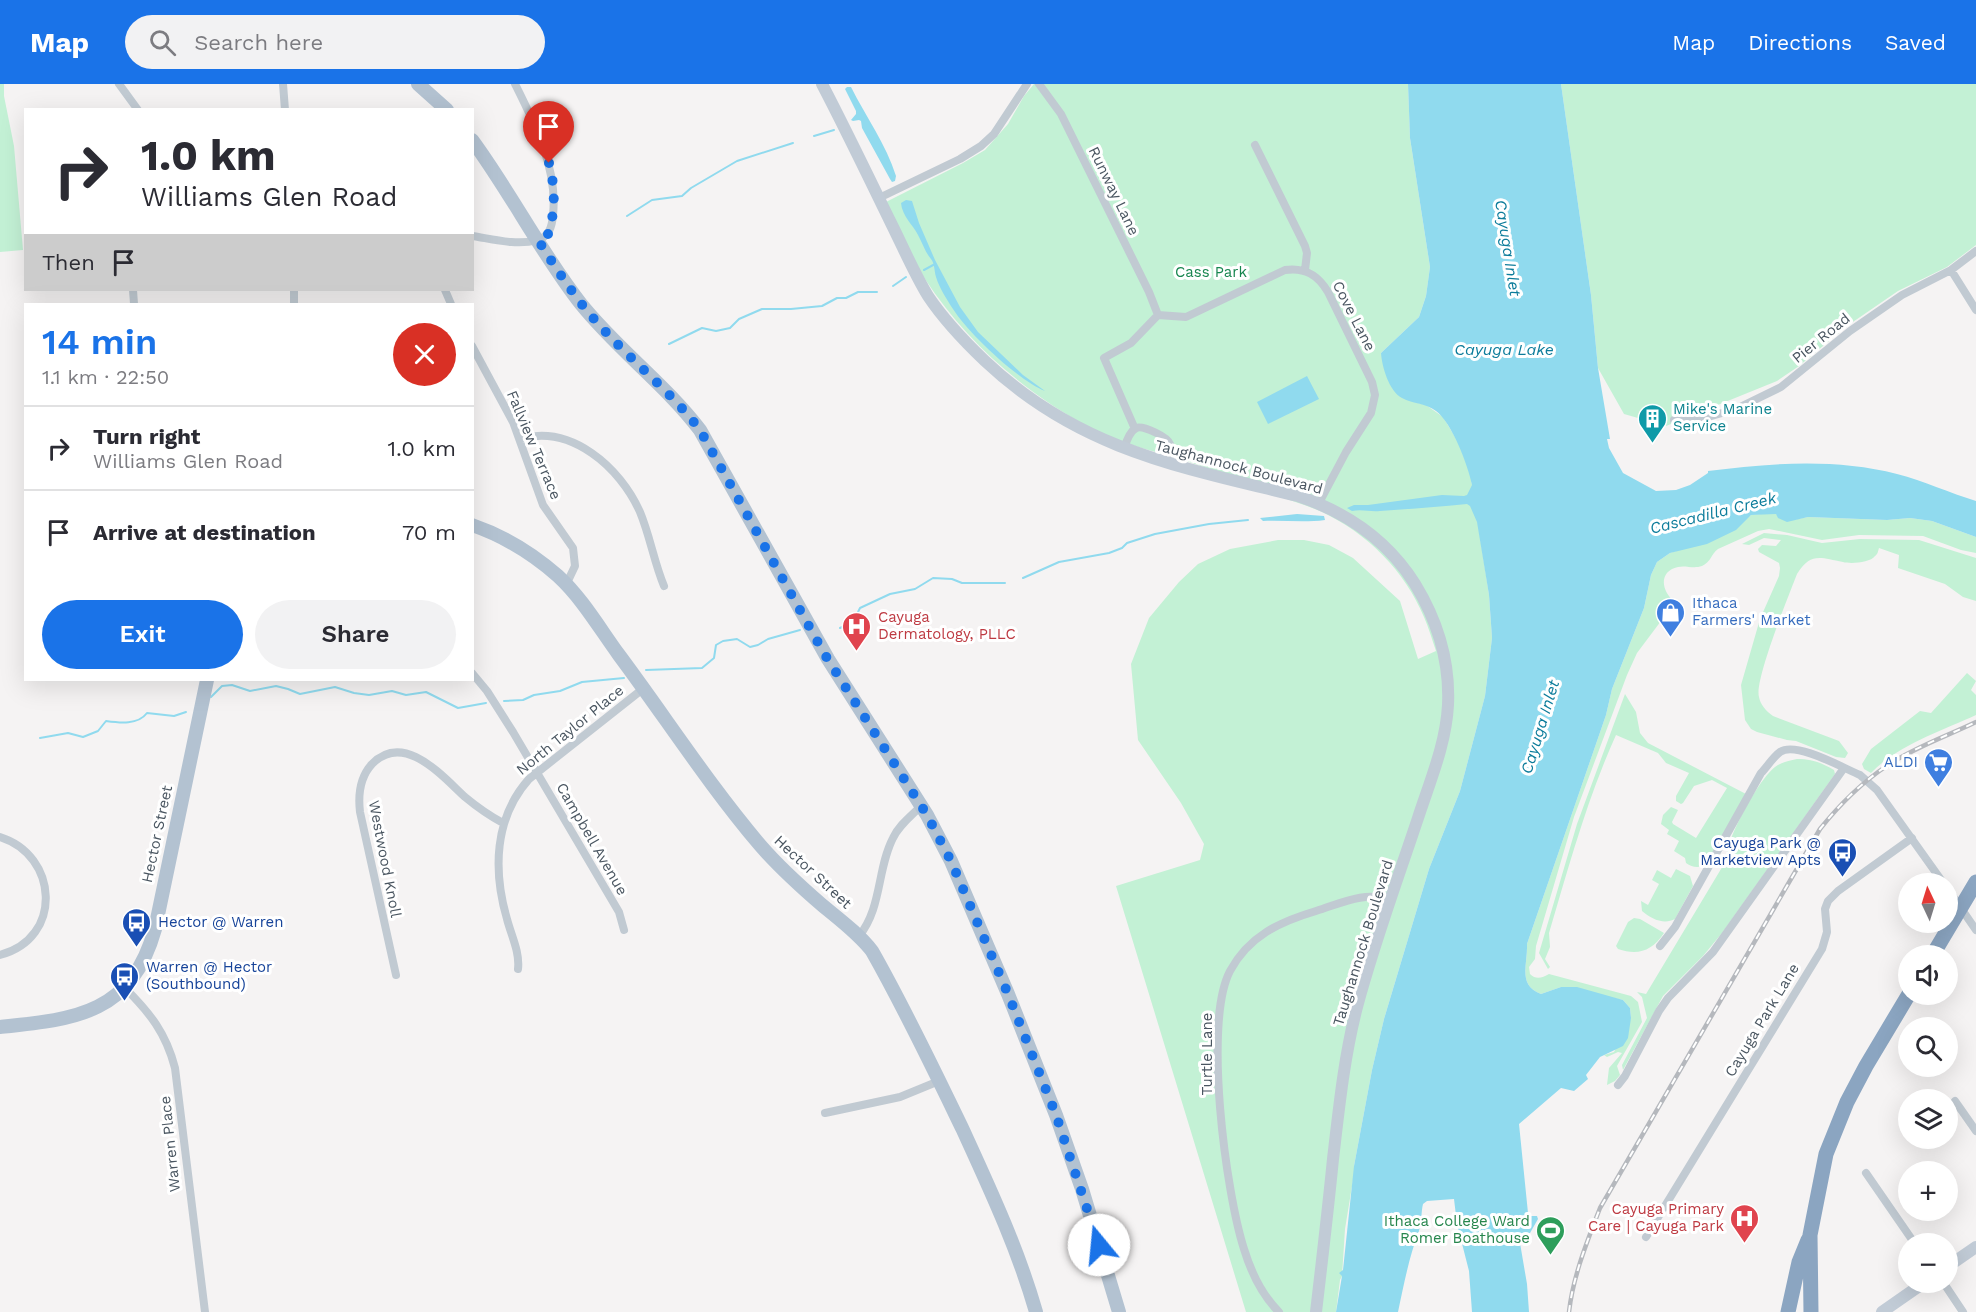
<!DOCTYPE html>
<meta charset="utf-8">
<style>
:root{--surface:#fff;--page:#f2f2f3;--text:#2b2b33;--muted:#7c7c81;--line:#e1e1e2;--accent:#1a73e8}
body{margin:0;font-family:"Work Sans",sans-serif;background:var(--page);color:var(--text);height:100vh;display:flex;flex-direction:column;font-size:22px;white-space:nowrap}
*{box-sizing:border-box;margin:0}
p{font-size:20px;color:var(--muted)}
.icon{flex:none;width:33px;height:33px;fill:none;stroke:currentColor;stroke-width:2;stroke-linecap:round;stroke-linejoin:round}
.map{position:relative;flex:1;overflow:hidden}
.panel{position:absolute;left:24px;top:219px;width:450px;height:378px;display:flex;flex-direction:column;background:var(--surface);border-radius:0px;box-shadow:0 6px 24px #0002}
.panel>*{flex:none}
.hud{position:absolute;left:24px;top:24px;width:450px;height:183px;border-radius:0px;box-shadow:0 6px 24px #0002;background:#fff;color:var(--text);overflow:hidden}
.needle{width:39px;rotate:356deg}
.fabs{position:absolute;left:1898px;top:789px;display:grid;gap:12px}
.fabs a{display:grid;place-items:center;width:60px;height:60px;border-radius:50%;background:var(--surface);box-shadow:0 6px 24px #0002;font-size:30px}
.pin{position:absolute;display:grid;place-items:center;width:51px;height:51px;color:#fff;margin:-62px -26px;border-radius:50% 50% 50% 0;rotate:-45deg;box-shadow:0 0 6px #0007}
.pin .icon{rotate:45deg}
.me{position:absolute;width:66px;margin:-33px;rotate:343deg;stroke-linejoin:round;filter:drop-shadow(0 0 4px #0008)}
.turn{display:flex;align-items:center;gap:21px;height:126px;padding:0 18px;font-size:27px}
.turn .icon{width:78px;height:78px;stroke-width:2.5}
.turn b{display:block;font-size:42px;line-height:51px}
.then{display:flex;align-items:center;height:57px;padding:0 18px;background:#0003;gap:12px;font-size:22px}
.round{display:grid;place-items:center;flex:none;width:63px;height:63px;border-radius:32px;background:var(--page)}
.headline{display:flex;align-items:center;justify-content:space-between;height:102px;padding:0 18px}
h1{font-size:36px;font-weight:600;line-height:45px;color:var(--accent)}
.cta{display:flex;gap:12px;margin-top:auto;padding:12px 18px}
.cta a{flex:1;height:69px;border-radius:36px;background:var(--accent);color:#fff;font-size:24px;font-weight:600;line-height:69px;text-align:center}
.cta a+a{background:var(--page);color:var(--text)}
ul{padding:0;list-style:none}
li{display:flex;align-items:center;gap:18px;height:84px;padding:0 18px;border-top:2px solid var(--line)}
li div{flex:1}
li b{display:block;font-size:22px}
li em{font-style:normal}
header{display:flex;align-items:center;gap:36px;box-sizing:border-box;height:84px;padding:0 30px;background:var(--accent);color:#fff}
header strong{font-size:28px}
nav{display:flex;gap:33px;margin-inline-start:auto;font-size:21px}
.search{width:420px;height:54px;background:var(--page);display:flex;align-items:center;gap:15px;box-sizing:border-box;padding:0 21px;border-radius:33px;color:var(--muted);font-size:22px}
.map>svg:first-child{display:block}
.green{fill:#c3f1d5}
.water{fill:#90daee}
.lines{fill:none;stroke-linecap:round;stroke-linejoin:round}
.stream{stroke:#90daee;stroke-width:2}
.street{stroke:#c1cad2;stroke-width:8}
.secondary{stroke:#c1cbd6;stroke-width:12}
.primary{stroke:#b3c2d1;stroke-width:14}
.highway{stroke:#8ba5c1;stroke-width:15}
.rail-casing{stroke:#b5b8bd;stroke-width:4.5}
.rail{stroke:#fff;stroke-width:2;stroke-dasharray:7;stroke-linecap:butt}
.route{stroke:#1a73e8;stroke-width:10;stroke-dasharray:0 18}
.labels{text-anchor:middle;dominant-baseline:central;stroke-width:6;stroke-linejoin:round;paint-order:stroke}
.street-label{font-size:15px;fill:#4a5661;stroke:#fff}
.park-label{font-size:15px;fill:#17864f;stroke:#fff}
.culture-label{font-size:15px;fill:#0d838f;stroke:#fff;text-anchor:start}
.shop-label{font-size:15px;fill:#366cbe;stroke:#fff;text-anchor:start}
.health-label{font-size:15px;fill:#be3a42;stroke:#fff;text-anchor:start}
.transit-label{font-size:15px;fill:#164399;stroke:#fff;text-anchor:start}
.leisure-label{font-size:15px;fill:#27864d;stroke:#fff;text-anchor:end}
.water-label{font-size:16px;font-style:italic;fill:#0c7c9b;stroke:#fff}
</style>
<header>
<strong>Map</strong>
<div class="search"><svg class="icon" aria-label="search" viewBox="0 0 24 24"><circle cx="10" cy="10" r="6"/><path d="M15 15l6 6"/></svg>Search here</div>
<nav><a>Map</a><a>Directions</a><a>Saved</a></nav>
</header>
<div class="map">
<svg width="1976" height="1228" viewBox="0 0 1976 1228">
<rect width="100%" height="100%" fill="#f5f3f3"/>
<path class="green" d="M0,0h4v12l10,50 9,104 -23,2z
M1034,0h374l2,54 20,129 -4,29 -7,21 -38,36 33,49 12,3 17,12 15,25 12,30 19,123 3,43 -7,58 -25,95 -31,78 -45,150 -12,51 -18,96v8l-9,55 -3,47 -2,4 -4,32h-90l-130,-426 84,-26 4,-16 -23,-41 -43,-63 -7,-76 18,-46 30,-36 19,-18 32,-15 48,-9h26l25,5 24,13 47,43 18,58 18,-8c-4,-11 -7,-23 -12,-34 -19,-46 -57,-84 -102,-105 -18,-8 -37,-13 -56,-21 -26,-10 -53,-22 -80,-30 -31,-10 -65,-17 -94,-32 -68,-37 -125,-86 -167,-150 -15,-24 -26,-52 -39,-77l77,-39 22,-13 23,-26 16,-28z
M1561,0h415v161l-29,22 -49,24 -51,35 -48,40 -22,15 -111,45 -42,-12 -26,-46 -7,-73z
M1761,430h15l11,7 21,-4 79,3 23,-2 22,3 44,16v16l-15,-3 -38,-14 -64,-1 -37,5 -53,-11 -11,2 -40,18c-7,5 -7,13 -16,17 -9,3 -16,-1 -24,1 -19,4 -17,23 -5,33v5l-36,48 -10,22 -53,142 -38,129 -1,13 -6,8 1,7c6,6 12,4 19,0l82,22 7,6 4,20 -25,44 3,9 -5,6 -8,4 2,-17 13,-15 -4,-1 -11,5 -3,-2 10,-3 17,-34 -1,-10 -7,-8 -62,-13 -20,7c-24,-9 -13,-30 -14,-50l79,-229 6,-26 32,-81 7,-33 6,-13 13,-9 18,-6 58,-28 5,-4z
M1764,449l23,2 35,8 38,-4 59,1 57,18v43l-13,-4 -18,-13 -47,-16 1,-13 -20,-7c-1,3 -1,6 -4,8 -5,7 -25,8 -32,6 -23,-4 -32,-10 -46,12 -8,21 -43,107 -38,123 1,7 7,14 14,19l66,25 9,12 -3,5 -9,-1 -40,-16 -9,-1 -30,-8 -6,-3 -6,-9 -4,-35 19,-66 19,-43 1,-8 -1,-5 -20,-11 -1,-3 4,-4 14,1 5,-6 -17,-2 -15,7 -7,-1z
M1967,589l9,8 -5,9 5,5v20c-35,16 -78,30 -105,58l-7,-4 -2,-5 9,-15 49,-38 11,2z
M1625,610l11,18 4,21 8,10 98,51 -39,70c-7,4 -14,4 -21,-1l-1,-5 -11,-7 5,-10 -12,-7 2,-4 -8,-6 2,-9 8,-8 7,3 -6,12 1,2 23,14 31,-50 -15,-8 -18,6 -11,17 -2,1 -5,-3v-5l13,-23 -23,-10 -8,-10 -42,-18c-29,64 -47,131 -67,198l1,14 -5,12 5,8 -2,2 -9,-16 38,-129z
M1797,675c15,0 25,4 37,11l1,4 -113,159 -19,23 -40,40 -40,74 -1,-5 25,-47 -5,-21 -5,-5 9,2 81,-135c-2,-19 32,-80 48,-92 7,-5 14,-6 22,-8z
M1676,785l14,7 3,10 -18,33c-11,6 -24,0 -33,-8l-1,-10 7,4 11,-21 -7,-4 5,-10 14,8z
M1634,834l6,1 24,14c-12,18 -26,23 -46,16l-2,-3 12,-24z"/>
<path class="water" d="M1408,0h153l30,211 7,73 12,71h-3l2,9 14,25 33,18 20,-1 14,-5 18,-12v-2c62,-8 128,-13 189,3 27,7 53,19 79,27v36l-44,-16 -22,-3 -23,2 -79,-3 -21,5 -9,-4 -2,-4 -25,1 -15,15 -29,14 -37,9 -13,9 -6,13 -7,33 -32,81 -6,26 -79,229c1,20 -10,41 14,50l20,-7h16l46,13 7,8 1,10 -3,20 -5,8 -23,11 -14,18 2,4 -14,12 -13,-3 -42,36 9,89 3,3h6l1,3 -12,21 -6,3 7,41 2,28h-57l-3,-41 -12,-47 -3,-25 -27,2 -4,3c-2,8 -1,17 -4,27 -10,26 -15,53 -21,81h-62l6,-36 -3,-3 4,-3 11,-104 18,-96 12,-51 45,-150 31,-78 25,-95 7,-58 -3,-43 -12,-73 -7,-16 -3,-2c-29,3 -58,5 -87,7 -10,1 -18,-2 -28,0l-5,-3 7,-3h14l74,-10 22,1 3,-1 5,-10c-4,-20 -20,-62 -36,-74 -10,-8 -23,-7 -34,-13 -13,-7 -20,-31 -21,-45l38,-36 7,-21 4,-29 -20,-129z
M847,3h4c15,30 35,57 45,89l-1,5 -3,1 -2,-3 -28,-51 -1,-7 -2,-1 -6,1 -2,-1 5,-6v-3l-11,-22z
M906,116l6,1 7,22 16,37 25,47 18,25 45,43 22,16c-26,-10 -77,-58 -92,-82 -6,-9 -14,-22 -17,-32 -2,-6 -1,-13 -5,-18 -6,-7 -8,-15 -13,-24 -5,-10 -16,-19 -17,-32z
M1307,292l12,23 -51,25 -11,-22z
M1297,430l27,2 1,4c-21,3 -41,0 -62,1l-3,-3z"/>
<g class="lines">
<path class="stream" d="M814,52l20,-6
M627,132l25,-16 30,-4 9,-8 46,-27 56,-18
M924,186l11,-6
M893,202l13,-9
M669,260l33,-16 14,3 14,-3 9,-9 23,-10h29l31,-3 15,-8h9l12,-6h19
M1023,494l36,-16 50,-9 13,-5 5,-5 28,-9 54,-10 39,-4
M840,544l13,-6 7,-14 30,-14 25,-5 18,-11 19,1 10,4h43
M646,586l56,-2 12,-10 2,-13 7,-4 14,-2 13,8 8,-2 10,-6 32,-9
M211,613l11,-11 10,-1 18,6 26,-5 12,3 12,5 35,-7 19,6 15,2 23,-4 14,4 20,-3 32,16 28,-5
M504,617l19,-1 11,-5 26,-4 22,-9 42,-4
M40,654l28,-5 15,4 15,-6 8,-10c14,2 32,4 41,-8l27,3 12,-4"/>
<path class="street" d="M119,0l19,26
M283,0l2,26
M1039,0l22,30 88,178 9,23
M1255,61l50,101 2,7 -2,17
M879,114l81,-39 21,-13 13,-12 33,-50
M472,152c20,3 45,10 65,4 12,-3 15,-13 16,-25 5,-46 -18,-91 -38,-131
M1951,186l25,40
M133,206l1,14
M294,206v14
M445,206l6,14
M472,262l41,76 30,83 30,43 2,18 -9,19
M1674,336l27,-1 35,-10 45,-22 69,-56 52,-36 49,-25 25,-19
M1135,345l-31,-71 27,-15 27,-28 28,2 99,-47c20,-3 33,5 43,22l44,90 3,13 -4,18 -25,39 -27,51
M520,355c51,-15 100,28 120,73 10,24 14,50 24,74
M1124,365c2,-7 5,-17 12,-21 7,-3 32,9 34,16 3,6 0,14 -2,19
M472,589l15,18 26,41 106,180 5,18
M0,753c58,18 64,101 0,118
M1947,804l29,42
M859,852c23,-28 18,-67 34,-98 6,-13 18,-22 28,-32
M1660,862l15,-19 86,-154c6,-6 12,-16 19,-21 16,-11 63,16 80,23l17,15 67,94
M518,885c2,-17 -7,-34 -11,-50 -14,-48 -13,-101 22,-140l115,-91
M396,891l-36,-163c-2,-17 0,-35 12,-48 32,-33 70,12 93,33 12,10 25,19 38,26
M125,904c25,25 41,45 50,80l30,244
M1618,1001l7,-9 34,-65 9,-13 45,-46 131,-184
M1955,1017l21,30
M825,1029l75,-16 39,-16
M1866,1089l49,71
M1646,1153l176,-288 5,-17 -2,-23 3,-8 10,-10 74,-53
M1943,1198l20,30
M1279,1228c-17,-17 -28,-40 -35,-63 -18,-56 -41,-226 -14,-278 19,-35 49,-49 86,-60 26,-8 48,-20 74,-11"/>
<path class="secondary" d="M822,0c24,46 46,92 69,139 12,24 23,50 37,73 16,24 36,45 57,65 93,88 194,106 313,135 48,16 90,45 117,88 22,36 35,78 33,121 -2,39 -18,76 -30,113 -21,63 -44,125 -61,189 -13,50 -18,101 -24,152 -5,51 -11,102 -17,153
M1947,1183l29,-20
M1882,1228l43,-30"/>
<path class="primary" d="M418,0l29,26
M472,56c39,53 69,113 109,164 37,46 84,80 119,126l128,229 99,156 24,46 57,133 48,121 26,74 37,123
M472,441c32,11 61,29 86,51 24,22 42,53 61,79 47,63 90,130 141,190 19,22 40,41 62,60 18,15 36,28 50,46 33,58 62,119 91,179 27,59 55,119 73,182
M0,943c77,-8 131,-13 155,-98l52,-249"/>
<path class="highway" d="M1932,872l44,-74
M1788,1228l11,-50 9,-22
M1811,1228l-1,-77 16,-81 21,-52 19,-36 43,-72"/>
<defs>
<path id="rail" d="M1569,1228c4,-36 18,-70 31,-104l220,-379c20,-25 41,-46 68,-64 27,-18 59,-29 88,-43"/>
</defs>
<use href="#rail" class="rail-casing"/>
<use href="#rail" class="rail"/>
</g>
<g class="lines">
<path class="route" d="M549,79c6,23 7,48 -1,71l-10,6c20,31 40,63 66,90 31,34 68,63 96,100l125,225 102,160 24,46 57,133 48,121 43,130"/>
</g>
<defs>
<symbol id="building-pin" viewBox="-11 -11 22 30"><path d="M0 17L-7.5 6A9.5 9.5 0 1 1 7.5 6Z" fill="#0f9aa8" stroke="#fff"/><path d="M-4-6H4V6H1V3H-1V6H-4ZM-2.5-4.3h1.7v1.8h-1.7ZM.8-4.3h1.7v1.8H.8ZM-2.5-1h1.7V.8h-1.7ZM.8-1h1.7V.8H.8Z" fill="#fff"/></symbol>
<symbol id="shop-pin" viewBox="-11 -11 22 30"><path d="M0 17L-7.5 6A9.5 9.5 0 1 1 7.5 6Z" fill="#3f7fe0" stroke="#fff"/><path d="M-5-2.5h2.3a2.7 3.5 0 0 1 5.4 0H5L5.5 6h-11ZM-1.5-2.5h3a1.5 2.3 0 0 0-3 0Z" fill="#fff"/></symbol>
<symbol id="hospital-pin" viewBox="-11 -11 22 30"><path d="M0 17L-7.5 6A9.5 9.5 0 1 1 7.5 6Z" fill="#e0444e" stroke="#fff"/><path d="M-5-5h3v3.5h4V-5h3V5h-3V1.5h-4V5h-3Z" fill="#fff"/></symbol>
<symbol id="supermarket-pin" viewBox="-11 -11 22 30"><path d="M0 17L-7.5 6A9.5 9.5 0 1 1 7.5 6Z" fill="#3f7fe0" stroke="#fff"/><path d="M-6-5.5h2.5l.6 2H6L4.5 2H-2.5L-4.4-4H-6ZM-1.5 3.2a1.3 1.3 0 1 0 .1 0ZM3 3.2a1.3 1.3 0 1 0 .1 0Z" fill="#fff"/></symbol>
<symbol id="bus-pin" viewBox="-11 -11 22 30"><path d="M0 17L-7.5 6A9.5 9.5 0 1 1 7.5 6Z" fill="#1a4fb4" stroke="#fff"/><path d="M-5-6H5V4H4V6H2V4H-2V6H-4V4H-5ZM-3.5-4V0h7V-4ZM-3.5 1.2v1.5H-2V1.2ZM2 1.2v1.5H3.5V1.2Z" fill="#fff"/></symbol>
<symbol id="stadium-pin" viewBox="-11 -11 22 30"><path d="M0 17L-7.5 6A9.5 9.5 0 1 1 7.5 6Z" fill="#2e9e5b" stroke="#fff"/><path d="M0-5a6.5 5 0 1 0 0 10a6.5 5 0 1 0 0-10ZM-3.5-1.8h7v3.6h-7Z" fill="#fff"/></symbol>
</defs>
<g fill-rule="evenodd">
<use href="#building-pin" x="1636" y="318" width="33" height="45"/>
<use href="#shop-pin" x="1654" y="512" width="33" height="45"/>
<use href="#hospital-pin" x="840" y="526" width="33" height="45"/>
<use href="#supermarket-pin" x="1922" y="662" width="33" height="45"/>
<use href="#bus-pin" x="1826" y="752" width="33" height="45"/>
<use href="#bus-pin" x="120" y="822" width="33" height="45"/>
<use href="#bus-pin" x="108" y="876" width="33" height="45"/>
<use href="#hospital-pin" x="1728" y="1118" width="33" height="45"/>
<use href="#stadium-pin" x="1534" y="1130" width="33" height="45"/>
</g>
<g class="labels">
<g class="street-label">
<text transform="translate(1114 107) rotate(64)">Runway Lane</text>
<text transform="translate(1354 232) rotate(63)">Cove Lane</text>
<text transform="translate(1821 254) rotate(-39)">Pier Road</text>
<text transform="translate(534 361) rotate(67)">Fallview Terrace</text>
<text transform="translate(1239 383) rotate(15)">Taughannock Boulevard</text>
<text transform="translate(570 646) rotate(-39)">North Taylor Place</text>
<text transform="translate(157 750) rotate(-78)">Hector Street</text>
<text transform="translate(592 755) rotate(60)">Campbell Avenue</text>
<text transform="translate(385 775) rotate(79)">Westwood Knoll</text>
<text transform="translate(813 788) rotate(43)">Hector Street</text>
<text transform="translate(1363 859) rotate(-73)">Taughannock Boulevard</text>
<text transform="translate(1762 936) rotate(-59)">Cayuga Park Lane</text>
<text transform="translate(1207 970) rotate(-90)">Turtle Lane</text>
<text transform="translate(170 1060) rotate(-96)">Warren Place</text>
</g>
<g class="park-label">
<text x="1211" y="188">Cass Park</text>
</g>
<g class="culture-label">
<text x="1673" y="325">Mike's Marine<tspan x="1673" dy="17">Service</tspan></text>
</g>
<g class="shop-label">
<text x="1692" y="519">Ithaca<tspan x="1692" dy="17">Farmers' Market</tspan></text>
<text x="1918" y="678" text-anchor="end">ALDI</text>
</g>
<g class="health-label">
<text x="878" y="533">Cayuga<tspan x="878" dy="17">Dermatology, PLLC</tspan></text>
<text x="1724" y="1125" text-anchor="end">Cayuga Primary<tspan x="1724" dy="17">Care | Cayuga Park</tspan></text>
</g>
<g class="transit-label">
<text x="1821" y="759" text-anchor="end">Cayuga Park @<tspan x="1821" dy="17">Marketview Apts</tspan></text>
<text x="158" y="838">Hector @ Warren</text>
<text x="146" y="883">Warren @ Hector<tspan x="146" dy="17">(Southbound)</tspan></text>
</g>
<g class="leisure-label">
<text x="1530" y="1137">Ithaca College Ward<tspan x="1530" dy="17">Romer Boathouse</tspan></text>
</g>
<g class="water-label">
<text transform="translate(1508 164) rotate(81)">Cayuga Inlet</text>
<text x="1504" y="265">Cayuga Lake</text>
<text transform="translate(1713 429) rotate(-14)">Cascadilla Creek</text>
<text transform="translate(1540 643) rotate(-73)">Cayuga Inlet</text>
</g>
</g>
</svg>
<div class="fabs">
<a><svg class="needle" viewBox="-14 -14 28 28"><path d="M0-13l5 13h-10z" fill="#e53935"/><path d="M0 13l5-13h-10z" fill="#7c7c81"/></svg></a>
<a><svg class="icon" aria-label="sound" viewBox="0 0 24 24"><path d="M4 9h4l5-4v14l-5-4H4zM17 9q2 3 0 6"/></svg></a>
<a><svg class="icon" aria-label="search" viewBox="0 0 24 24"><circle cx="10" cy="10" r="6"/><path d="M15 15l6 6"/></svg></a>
<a><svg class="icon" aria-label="layers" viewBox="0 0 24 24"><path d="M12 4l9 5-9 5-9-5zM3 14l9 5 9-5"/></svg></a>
<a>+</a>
<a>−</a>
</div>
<div class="pin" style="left:549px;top:79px;background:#d93025"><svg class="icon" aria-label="arrive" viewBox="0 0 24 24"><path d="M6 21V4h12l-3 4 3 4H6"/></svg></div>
<svg class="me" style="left:1099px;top:1161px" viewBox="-20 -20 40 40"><circle r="19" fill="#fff"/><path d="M0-13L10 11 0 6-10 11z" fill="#1a73e8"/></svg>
<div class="hud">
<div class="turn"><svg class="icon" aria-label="right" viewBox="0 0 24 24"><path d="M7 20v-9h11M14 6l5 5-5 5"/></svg><div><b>1.0 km</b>Williams Glen Road</div></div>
<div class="then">Then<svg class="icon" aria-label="arrive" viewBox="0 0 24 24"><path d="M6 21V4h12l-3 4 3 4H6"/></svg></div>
</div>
<section class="panel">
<div class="headline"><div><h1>14 min</h1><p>1.1 km · 22:50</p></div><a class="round" style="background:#d93025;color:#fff"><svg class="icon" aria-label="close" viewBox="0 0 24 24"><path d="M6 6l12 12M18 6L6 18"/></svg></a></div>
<ul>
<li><svg class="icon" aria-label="right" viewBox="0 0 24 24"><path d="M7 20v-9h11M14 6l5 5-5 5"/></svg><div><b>Turn right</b><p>Williams Glen Road</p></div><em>1.0 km</em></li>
<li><svg class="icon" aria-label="arrive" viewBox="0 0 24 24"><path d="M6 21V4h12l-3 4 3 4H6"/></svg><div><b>Arrive at destination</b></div><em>70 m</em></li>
</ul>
<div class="cta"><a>Exit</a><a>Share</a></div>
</section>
</div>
